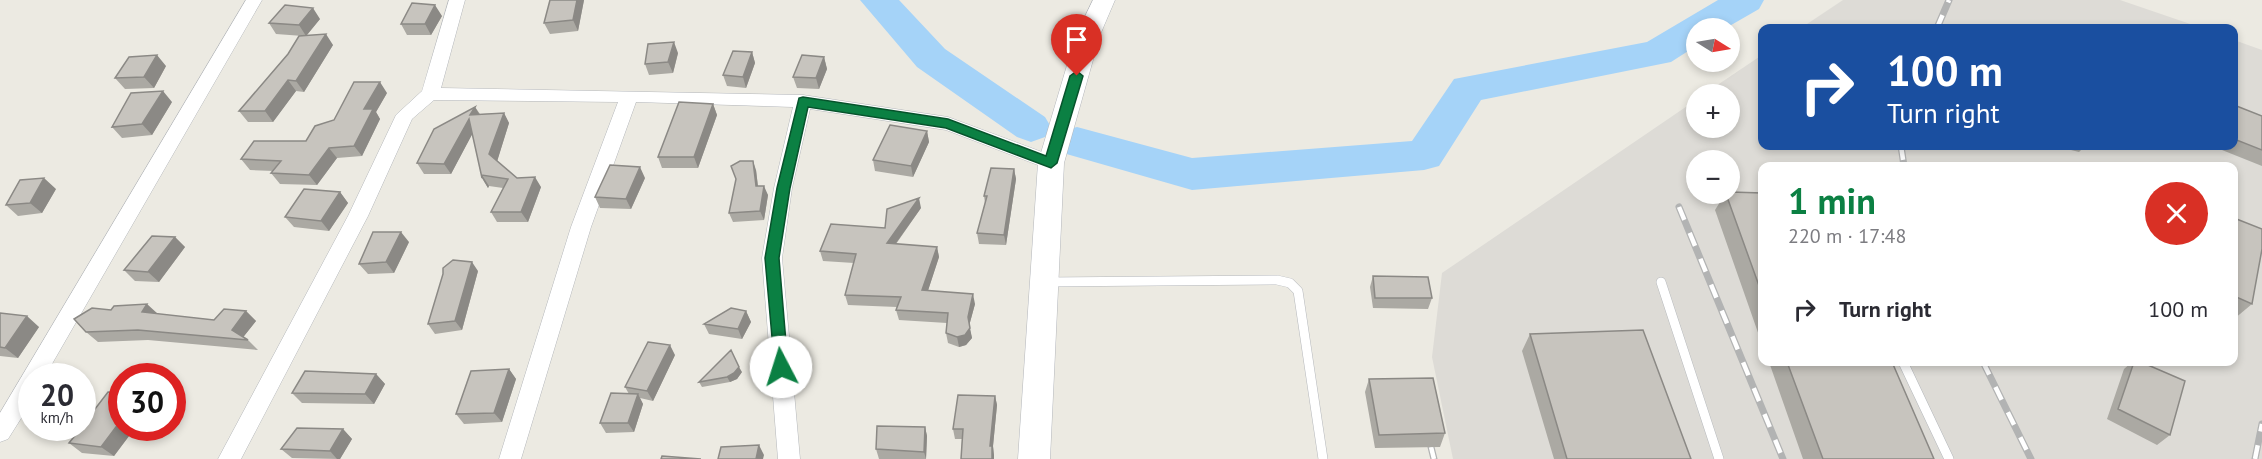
<!DOCTYPE html>
<meta charset="utf-8">
<style>
:root{--surface:#fff;--page:#f2f2f3;--text:#2b2b33;--muted:#7c7c81;--accent:#0b8043}
body{margin:0;font-family:"PT Sans",sans-serif;background:var(--page);color:var(--text);height:100vh;display:flex;flex-direction:column;font-size:22px;white-space:nowrap}
*{box-sizing:border-box;margin:0}
p{font-size:20px;color:var(--muted)}
.icon{flex:none;width:33px;height:33px;fill:none;stroke:currentColor;stroke-width:2;stroke-linecap:round;stroke-linejoin:round}
.map{position:relative;flex:1;overflow:hidden}
.side{position:absolute;left:1758px;top:162px;width:480px;height:204px;display:flex;flex-direction:column;background:var(--surface);border-radius:12px;box-shadow:0 3px 9px #0003}
.side>*{flex:none}
.guide{position:absolute;left:1758px;top:24px;width:480px;height:126px;border-radius:12px;box-shadow:0 3px 9px #0003;background:#1a4fa0;color:#fff;overflow:hidden}
.needle{width:39px;rotate:101deg}
.tools{position:absolute;left:1686px;top:18px;display:grid;gap:12px}
.tools a{display:grid;place-items:center;width:54px;height:54px;border-radius:50%;background:var(--surface);box-shadow:0 3px 9px #0003;font-size:30px}
.speed{position:absolute;left:18px;top:363px;display:flex;gap:12px;font-size:30px;font-weight:700;text-align:center}
.speed>*{display:grid;place-content:center;width:78px;height:78px;border-radius:50%;background:var(--surface);box-shadow:0 3px 9px #0003;line-height:1}
.speed small{font-size:15px;font-weight:400}
.speed .limit{border:9px solid #d22;background:#fff;color:#111}
.pin{position:absolute;display:grid;place-items:center;width:51px;height:51px;color:#fff;margin:-62px -26px;border-radius:50% 50% 50% 0;rotate:-45deg;box-shadow:0 0 6px #0007}
.pin .icon{rotate:45deg}
.me{position:absolute;width:66px;margin:-33px;rotate:355deg;stroke-linejoin:round;filter:drop-shadow(0 0 4px #0008)}
.turn{display:flex;align-items:center;gap:21px;height:126px;padding:0 30px;font-size:27px}
.turn .icon{width:78px;height:78px;stroke-width:2.5}
.turn b{display:block;font-size:42px;line-height:51px}
.round{display:grid;place-items:center;flex:none;width:63px;height:63px;border-radius:32px;background:var(--page)}
.summary{display:flex;align-items:center;justify-content:space-between;height:102px;padding:0 30px}
h1{font-size:36px;font-weight:600;line-height:45px;color:var(--accent)}
ul{padding:0;list-style:none}
li{display:flex;align-items:center;gap:18px;height:90px;padding:0 30px}
li div{flex:1}
li b{display:block;font-size:22px}
li em{font-style:normal}
.map>svg:first-child{display:block}
.industrial{fill:#dddbd6;fill-rule:evenodd}
.lines{fill:none;stroke-linecap:round;stroke-linejoin:round}
.river{fill:#a5d3f8;fill-rule:evenodd}
.lane-casing{stroke:#b4b7bb;stroke-width:10}
.street-casing{stroke:#b4b7bb;stroke-width:1}
.secondary-casing{stroke:#b3b6bb;stroke-width:1}
.lane{stroke:#fff;stroke-width:9}
.street{fill:#fff;fill-rule:evenodd}
.secondary{fill:#fff;fill-rule:evenodd}
.rail-casing{stroke:#b2b3b3;stroke-width:7}
.rail{stroke:#fff;stroke-width:4.5;stroke-dasharray:14;stroke-linecap:butt}
.wall{fill:#aba9a3}
.shaded-wall{fill:#8b8985}
.building{fill:#c7c4be;stroke:#8b8985;stroke-width:1.5}
.route{fill:#0b8043;stroke:#07532c;stroke-width:1.5}
</style>
<div class="map">
<svg width="2262" height="459" viewBox="0 0 2262 459">
<rect width="100%" height="100%" fill="#eceae2"/>
<path class="industrial" d="M1843,0h277l82,28h-401z
M2234,40l28,10v409h-809l-21,-102 10,-84 254,-173v28h34v-34h-26l58,-39v91h472zM1696,160h34v34h-34zM1762,166h472v196h-472z"/>
<g class="lines">
<path class="river" d="M860,0h39l46,49 100,68 6,10 -6,10 -14,5 -14,-5 -100,-70z
M1718,0h46l-5,9 -33,19h-30v18l-25,16 -190,38 -42,66 -15,4 -232,20 -129,-37 -6,-11 6,-11 14,-4 115,31 220,-17 42,-62 193,-37z"/>
<defs>
<path id="lane" d="M1047,282l230,-2 13,3 8,8 25,168
M1661,282l58,177
M1903,362l46,97"/>
<path id="street" d="M246,0h16l-217,376h-13v25l-24,38 -8,3v-29z
M449,0h16l-24,88 362,7 145,22 110,41 2,5 -2,5 -7,2 -105,-40 -136,-21 -18,79 -10,70 18,201h-22l-16,-201 12,-70 19,-81 -157,-5 -45,125 -70,232h-22l72,-232 47,-125 -184,-2 -22,19 -44,97 -127,243h-23l130,-243 48,-101 26,-24z"/>
<path id="secondary" d="M1093,0h22l-15,35 -36,128 -14,296h-32l20,-296 38,-128z"/>
</defs>
<use href="#lane" class="lane-casing"/>
<use href="#street" class="street-casing"/>
<use href="#secondary" class="secondary-casing"/>
<use href="#lane" class="lane"/>
<use href="#street" class="street"/>
<use href="#secondary" class="secondary"/>
<defs>
<path id="rail" d="M1937,28l12,-28
M1901,146l3,20
M1679,207l104,252
M1983,362l48,97
M1431,447l3,12
M2255,459l7,-35"/>
</defs>
<use href="#rail" class="rail-casing"/>
<use href="#rail" class="rail"/>
</g>
<path class="wall" d="M550,0h34l-6,31 -28,3 -6,-11z
M442,16l-11,19h-24l-6,-11z
M320,19l-13,16 26,10 -29,47 -8,-1 -23,31h-25l-9,-11 64,-75 -27,-2 -7,-11z
M752,52l3,11 -9,25 -19,-2 -4,-11z
M678,53l-5,20 -24,2 -4,-11z
M824,57l3,12 -8,20 -22,-1 -4,-11z
M166,66l-12,22 -29,1 -10,-11z
M387,93l-11,19 4,7 -18,37 -25,2 -20,27 -37,-1 -9,-11 3,-2 -24,-1 -9,-11 65,-18 28,-21z
M172,102l-20,33 -30,3 -10,-11z
M713,104l4,11 -19,53h-36l-4,-11z
M2234,105l28,11v50l-50,-20h22z
M475,107l5,7 24,-1 5,10 -12,38 20,17 24,9 -13,35h-31l-6,-10 12,-24 -14,-2 -1,2 -6,-10 -10,-44 -21,40h-27l-7,-11z
M927,131l2,11 -16,35 -38,-6 -2,-11z
M2055,146h30l-6,6z
M1014,169l2,10 -10,66 -27,-1 -2,-11 8,-30 -1,-7z
M756,170l2,16 10,9 -4,25 -31,2 -4,-9z
M645,178l-14,31 -31,-1 -5,-11z
M56,189l-14,24 -24,3 -12,-11z
M340,192l8,11 -19,28 -35,-4 -9,-10z
M1762,193v151l-47,-134 10,-16z
M921,208l-25,36 41,3 2,10 -11,33 47,14 -6,22 3,12 -6,7 -7,2 -11,-4 -2,-10 1,-10 -48,-3 -3,-10 1,-3 -49,-2 -3,-10 9,-32 -31,-2 -3,-10 65,-23z
M2234,218l18,86 -18,15z
M175,237l10,10 -26,35 -24,-1 -11,-11z
M409,242l-15,31 -26,1 -9,-10z
M478,271l-16,59 -27,4 -7,-10z
M1373,276l59,22 -4,11 -55,-1 -3,-21z
M246,311l10,10 -13,16 5,3 10,10 -110,-10 -50,2 -12,-10 71,-18 57,6z
M746,311l5,11 -9,17 -33,-5 -5,-10z
M0,313l39,14 -21,31 -18,-2z
M1530,334l161,125h-137l-32,-108z
M675,355l-22,46 -13,-3 3,6 -9,28 -28,1 -6,-10 29,-29 -4,-7z
M1769,362h123l42,97h-131z
M2132,362h9l29,73 -13,10 -50,-26 17,-50z
M509,369l7,10 -14,43 -38,2 -8,-10z
M742,372l-5,7 -7,3 -28,5 -3,-5z
M376,374l9,10 -11,20 -72,-1 -10,-10z
M1369,379l76,54 -5,14 -65,1 -10,-56z
M995,396l2,9 -4,41 1,13h-33l1,-20h-7l-2,-10z
M925,427l2,9 -1,23h-47l-3,-10z
M122,428h13l-21,28 -32,-3 -13,-10z
M343,429l9,10 -12,20 -48,-1 -11,-9z"/>
<path class="shaded-wall" d="M577,0h7l-6,31 -5,-11z
M435,5l7,11 -11,19 -6,-11z
M313,8l7,11 -14,17 -7,-11z
M326,34l7,11 -29,47 -8,-11z
M674,42l4,11 -5,20 -5,-11z
M752,52l3,11 -9,25 -3,-11z
M157,55l9,11 -12,22 -10,-11z
M824,57l3,12 -8,20 -3,-11z
M288,80l8,11 -23,31 -8,-11z
M380,82l7,11 -11,19 4,7 -18,37 -8,-10 10,-37z
M163,91l9,11 -20,33 -10,-11z
M713,104l4,11 -19,53 -4,-11z
M475,107l6,10 -11,-2z
M504,113l5,10 -13,42 -7,-11z
M469,119l6,10 -24,45 -7,-10z
M927,131l2,11 -16,35 -2,-11z
M329,148l8,10 -20,27 -8,-10z
M753,161l3,9 3,26 -3,-10z
M640,167l5,11 -14,31 -5,-10z
M1014,169l2,10 -10,66 -2,-10z
M482,175l7,11 -1,2 -6,-10z
M535,177l6,10 -13,35 -7,-10z
M44,178l12,11 -14,24 -12,-10z
M764,186l4,9 -4,25 -4,-9z
M340,192l8,11 -19,28 -8,-10z
M919,198l2,10 -32,45 -2,-10z
M401,232l8,10 -15,31 -8,-11z
M175,237l10,10 -26,35 -11,-10z
M937,247l2,10 -14,43 -3,-10z
M472,262l6,9 -16,59 -7,-9z
M973,294l2,10 -6,22 -1,-9z
M147,304l11,10 -16,-2z
M246,311l10,10 -15,19 -9,-10z
M746,311l5,11 -9,17 -4,-10z
M27,316l12,11 -21,31 -13,-10z
M970,328l2,10 -6,7 -7,2 -2,-10z
M670,345l5,10 -22,46 -6,-10z
M739,367l3,5 -5,7 -7,3 -3,-5z
M509,369l7,10 -14,43 -8,-9z
M376,374l9,10 -11,20 -9,-10z
M638,394l5,10 -9,28 -6,-9z
M995,396l2,9 -4,41 1,9v4h-2l-2,-13z
M122,419v9h13l-21,28 -13,-9z
M925,427l2,9 -1,23 -2,-7z
M343,429l9,10 -12,20h-3l-7,-8z
M759,445l5,10 -1,4h-7z"/>
<path class="building" d="M550,0h27l-4,20 -29,3z
M412,3l23,2 -10,19h-24z
M285,5l28,3 -14,17 -30,-2z
M326,34l-30,47 -8,-1 -23,31h-26l49,-57 11,-18z
M674,42l-6,20 -23,2 3,-20z
M733,51l19,1 -9,25 -20,-2z
M157,55l-13,22 -29,1 14,-21z
M802,55l22,2 -8,21 -23,-1z
M354,82h26l-16,27h9l-19,37 -25,2 -20,27 -38,-2 10,-12 -40,-2 13,-18h52l9,-15 19,-6z
M163,91l-21,33 -30,3 19,-34z
M679,102l34,2 -19,53h-36z
M2234,105l28,11v34l-28,-11z
M475,107l-5,8 34,-2 -15,41 28,24 18,-1 -14,35h-30l17,-33 -26,-4v3l-13,-59 -25,45 -27,-1 17,-34z
M890,125l37,6 -16,35 -38,-6z
M740,161h13l3,25h8l-4,25 -31,2 7,-34 -5,-13z
M610,165l30,2 -14,32 -31,-2z
M991,168l23,1 -10,66 -27,-2 10,-37h-3z
M44,178l-14,25 -24,2 14,-25z
M304,189l36,3 -19,29 -36,-4z
M1730,192l32,1v101l-36,-100h4z
M919,198l-32,45 50,4 -15,43 51,4 -5,23 2,11 -5,7 -8,2 -11,-4 2,-20 -52,-3 5,-13 -56,-2 11,-41 -36,-3 11,-27 54,4 2,-19z
M2234,218l28,11v20l-10,55 -18,-8z
M373,232h28l-15,30 -27,2z
M152,236l23,1 -27,35 -24,-2z
M453,260l19,2 -17,59 -27,3 15,-50v-6z
M1373,276l55,1 4,21h-57z
M147,304l-5,8 72,8 10,-11 22,2 -14,19 16,10 -110,-10 -52,2 -12,-13 18,-11 19,2 3,-4z
M731,308l15,3 -8,18 -34,-5z
M0,313l27,3 -22,32 -5,-1z
M1643,330l48,129h-124l-37,-125z
M648,342l22,3 -23,46 -22,-4z
M731,350l8,17 -5,6 -7,4 -28,5z
M1787,362h105l42,97h-111z
M2134,362h7l44,19 -15,54 -52,-26z
M509,369l-15,44 -38,1 15,-43z
M305,371l71,3 -11,20 -73,-1z
M1433,378l12,55 -66,2 -10,-56z
M108,392l14,1v26l-21,28 -32,-4 12,-15h1v-2z
M611,393l27,1 -10,29h-28z
M958,395l37,1 -5,50h2v13h-31l2,-30h-10z
M877,426l48,1 -1,25 -48,-3z
M297,428l46,1 -13,22 -49,-2z
M759,445l-3,14h-38l3,-12z
M662,456l39,3h-40z"/>
<path class="route" d="M1077,71l6,5 -26,87 -6,5 -105,-40 -138,-21 -18,81 -11,70 9,109 -2,4 -5,2 -6,-2 -10,-113 12,-70 22,-90 4,-1 145,22 98,37 24,-80z"/>
</svg>
<div class="tools">
<a><svg class="needle" viewBox="-14 -14 28 28"><path d="M0-13l5 13h-10z" fill="#e53935"/><path d="M0 13l5-13h-10z" fill="#7c7c81"/></svg></a>
<a>+</a>
<a>−</a>
</div>
<div class="speed"><div>20<small>km/h</small></div><div class="limit">30</div></div>
<div class="pin" style="left:1077px;top:76px;background:#d93025"><svg class="icon" aria-label="arrive" viewBox="0 0 24 24"><path d="M6 21V4h12l-3 4 3 4H6"/></svg></div>
<svg class="me" style="left:781px;top:367px" viewBox="-20 -20 40 40"><circle r="19" fill="#fff"/><path d="M0-13L10 11 0 6-10 11z" fill="#0b8043"/></svg>
<div class="guide">
<div class="turn"><svg class="icon" aria-label="right" viewBox="0 0 24 24"><path d="M7 20v-9h11M14 6l5 5-5 5"/></svg><div><b>100 m</b>Turn right</div></div>
</div>
<section class="side">
<div class="summary"><div><h1>1 min</h1><p>220 m · 17:48</p></div><a class="round" style="background:#d93025;color:#fff"><svg class="icon" aria-label="close" viewBox="0 0 24 24"><path d="M6 6l12 12M18 6L6 18"/></svg></a></div>
<ul>
<li><svg class="icon" aria-label="right" viewBox="0 0 24 24"><path d="M7 20v-9h11M14 6l5 5-5 5"/></svg><div><b>Turn right</b></div><em>100 m</em></li>
</ul>
</section>
</div>
